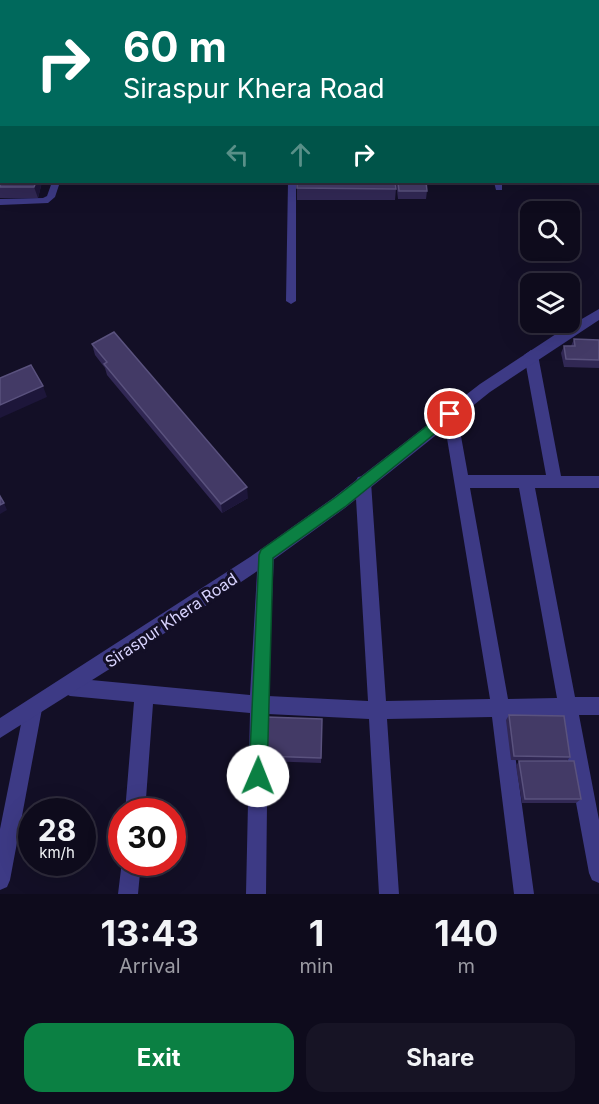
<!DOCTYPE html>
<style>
:root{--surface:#0e0b1c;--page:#171425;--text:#f1f3f6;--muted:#9b9ba3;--line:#2e2b3b;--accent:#0b8043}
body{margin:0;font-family:Inter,sans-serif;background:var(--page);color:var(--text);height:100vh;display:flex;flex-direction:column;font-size:22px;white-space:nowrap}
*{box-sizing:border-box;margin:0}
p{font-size:20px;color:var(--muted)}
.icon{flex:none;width:33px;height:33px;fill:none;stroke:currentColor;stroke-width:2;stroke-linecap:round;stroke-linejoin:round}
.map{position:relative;height:894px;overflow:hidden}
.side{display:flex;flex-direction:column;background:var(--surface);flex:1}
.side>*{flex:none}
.guide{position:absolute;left:0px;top:0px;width:600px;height:183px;box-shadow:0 6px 24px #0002,0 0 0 2px var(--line);background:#00695c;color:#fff;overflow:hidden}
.controls{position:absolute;left:520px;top:201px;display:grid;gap:12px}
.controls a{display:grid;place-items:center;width:60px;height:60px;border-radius:12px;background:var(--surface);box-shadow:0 6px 24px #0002,0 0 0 2px var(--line);font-size:30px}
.speed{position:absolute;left:18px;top:798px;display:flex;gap:12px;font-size:30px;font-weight:700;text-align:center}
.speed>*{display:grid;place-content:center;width:78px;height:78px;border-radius:50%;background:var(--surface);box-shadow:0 6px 24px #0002,0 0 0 2px var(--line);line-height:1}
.speed small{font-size:15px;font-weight:400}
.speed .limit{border:9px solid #d22;background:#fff;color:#111}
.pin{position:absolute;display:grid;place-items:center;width:51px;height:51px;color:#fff;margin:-26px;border:3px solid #fff;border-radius:50%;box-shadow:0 2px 6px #0007}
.me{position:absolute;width:66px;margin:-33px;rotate:1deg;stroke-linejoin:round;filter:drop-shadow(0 0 4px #0008)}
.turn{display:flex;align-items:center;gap:21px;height:126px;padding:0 24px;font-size:27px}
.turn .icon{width:78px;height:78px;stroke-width:2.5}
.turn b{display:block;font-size:42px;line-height:51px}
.lanes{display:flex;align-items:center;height:57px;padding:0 24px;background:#0003;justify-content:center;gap:30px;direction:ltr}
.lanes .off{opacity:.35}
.eta{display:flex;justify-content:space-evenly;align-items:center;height:102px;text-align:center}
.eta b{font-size:36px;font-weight:700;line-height:42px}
.cta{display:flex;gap:12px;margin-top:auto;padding:12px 24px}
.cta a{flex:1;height:69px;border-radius:18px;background:var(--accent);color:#fff;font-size:24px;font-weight:700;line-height:69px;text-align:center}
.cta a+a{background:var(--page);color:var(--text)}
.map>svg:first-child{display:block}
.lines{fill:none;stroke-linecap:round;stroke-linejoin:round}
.service{fill:#3d3a85;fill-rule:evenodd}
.minor{fill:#3d3a85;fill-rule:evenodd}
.tertiary{fill:#3d3a85;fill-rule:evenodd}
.wall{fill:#312854}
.shaded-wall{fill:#1d163a}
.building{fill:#433a66;stroke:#5a527e;stroke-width:1.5}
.route{fill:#0b8043;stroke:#07532c;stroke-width:1.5}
.labels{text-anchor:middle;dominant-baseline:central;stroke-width:6;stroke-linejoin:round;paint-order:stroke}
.street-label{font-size:16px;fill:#d9d4ff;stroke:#130f26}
</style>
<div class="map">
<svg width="599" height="894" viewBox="0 0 599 894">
<rect width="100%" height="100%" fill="#130f26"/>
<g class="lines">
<path class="service" d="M97,0h6v2h-6z
M289,0h6v2h-6z
M459,0h6l1,2h-7z
M598,108h1v4h-1z
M52,182h8l-5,15 -7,6 -48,2v-6l43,-1 4,-2z
M288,182h8v119l-5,3 -5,-3z
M494,182h8v8h-6z"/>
<path class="minor" d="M531,350l7,5 23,121h38v12h-64l40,209h24v18h-20l20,105v63l-7,-3 -3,-7 -29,-157 -50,1 24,177h-20l-22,-177 -105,2 12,175h-20l-10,-175 -101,-5 -2,180h-20l4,-181 -97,-9 -8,108h-20l9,-110 -64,-6 -6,-3 -3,-6 3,-6 6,-3 180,17 8,-140 2,-5 6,-2 6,2 2,5 -6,141 100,5 -13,-219 3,-5 5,-1 5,1 3,5 15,219 104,-2 -47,-285 2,-4h10l2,4 11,61h78l-22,-120zM470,488h49l38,210 -49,1z
M33,700l6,3 3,6 -32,171 -3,7 -7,3v-61l24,-120 3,-6z
M122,861v1h19l-3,32h-20z"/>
<path class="tertiary" d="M599,309v11l-109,72 -145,116 -83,60 -127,85 -135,85v-20l250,-161 83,-59 147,-114 76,-50z"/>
</g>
<path class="wall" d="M214,0h68v2h-68z
M0,50h2v132h40l-4,16h-38z
M297,182l99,7 -1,11h-98z
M396,182h30l1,9 -1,8h-28z
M574,339l25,1v28l-35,-1 -3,-14 3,-7h7z
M92,344l156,154 -26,15 -115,-138 -2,-7 -10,-13z
M509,715l61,42 -3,4 14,38 -5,4h-54l-6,-37 3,-5h39l-47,-1 -5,-40z
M322,719l-1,44 -56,-2 -1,-5z"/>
<path class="shaded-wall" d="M36,182h6l-4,16 -4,-11z
M43,386l4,11 -47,21v-13z
M247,487l1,11 -26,15 -1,-9z
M4,503l3,7 -7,4v-9z"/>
<path class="building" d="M48,0h42v2h-42z
M402,0h55l1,2h-56z
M598,37h1v50l-1,-2z
M0,50h2v36h-2z
M0,90h2v40h-2z
M0,137h2v21h-2z
M0,159h2v23h34l-2,5h-34z
M297,182h98l1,7 -99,-1z
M398,182h28l1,9h-28z
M114,332l133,155 -26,17 -117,-140 3,-2 -15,-18z
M574,339l25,1v20l-33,-1 -2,-13h11z
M31,365l12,21 -43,19v-27z
M0,496l4,7 -4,2z
M509,715l55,1 6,41 -56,-1z
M267,717l55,2 -1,39 -57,-2z
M519,761h55l7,38h-56z"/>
<path class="route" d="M450,408l7,6 -2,3 -109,89 -73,52 -6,218 -3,6 -6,2 -6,-2 -3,-6 10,-221 2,-5 75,-53z"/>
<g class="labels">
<g class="street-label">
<text transform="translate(171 620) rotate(-34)">Siraspur Khera Road</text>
</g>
</g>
</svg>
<div class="controls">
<a><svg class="icon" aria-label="search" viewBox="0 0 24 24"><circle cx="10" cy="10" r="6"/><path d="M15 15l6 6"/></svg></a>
<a><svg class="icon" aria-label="layers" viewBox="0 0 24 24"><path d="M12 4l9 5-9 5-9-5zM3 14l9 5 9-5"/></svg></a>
</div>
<div class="speed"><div>28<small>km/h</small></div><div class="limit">30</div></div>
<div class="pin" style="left:450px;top:414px;background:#d93025"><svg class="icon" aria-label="arrive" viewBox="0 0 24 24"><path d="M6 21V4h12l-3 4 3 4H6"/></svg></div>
<svg class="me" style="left:258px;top:776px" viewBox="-20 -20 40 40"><circle r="19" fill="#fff"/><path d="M0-13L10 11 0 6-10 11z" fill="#0b8043"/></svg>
<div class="guide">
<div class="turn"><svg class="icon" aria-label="right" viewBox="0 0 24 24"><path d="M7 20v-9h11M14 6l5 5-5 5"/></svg><div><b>60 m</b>Siraspur Khera Road</div></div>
<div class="lanes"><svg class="icon off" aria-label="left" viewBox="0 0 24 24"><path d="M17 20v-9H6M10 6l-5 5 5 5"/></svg><svg class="icon off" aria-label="ahead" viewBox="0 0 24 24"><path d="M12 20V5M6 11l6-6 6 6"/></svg><svg class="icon" aria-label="right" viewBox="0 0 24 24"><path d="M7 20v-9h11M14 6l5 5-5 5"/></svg></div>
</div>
</div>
<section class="side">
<div class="eta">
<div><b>13:43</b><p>Arrival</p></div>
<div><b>1</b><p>min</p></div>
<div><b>140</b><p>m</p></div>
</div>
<div class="cta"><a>Exit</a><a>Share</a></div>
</section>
